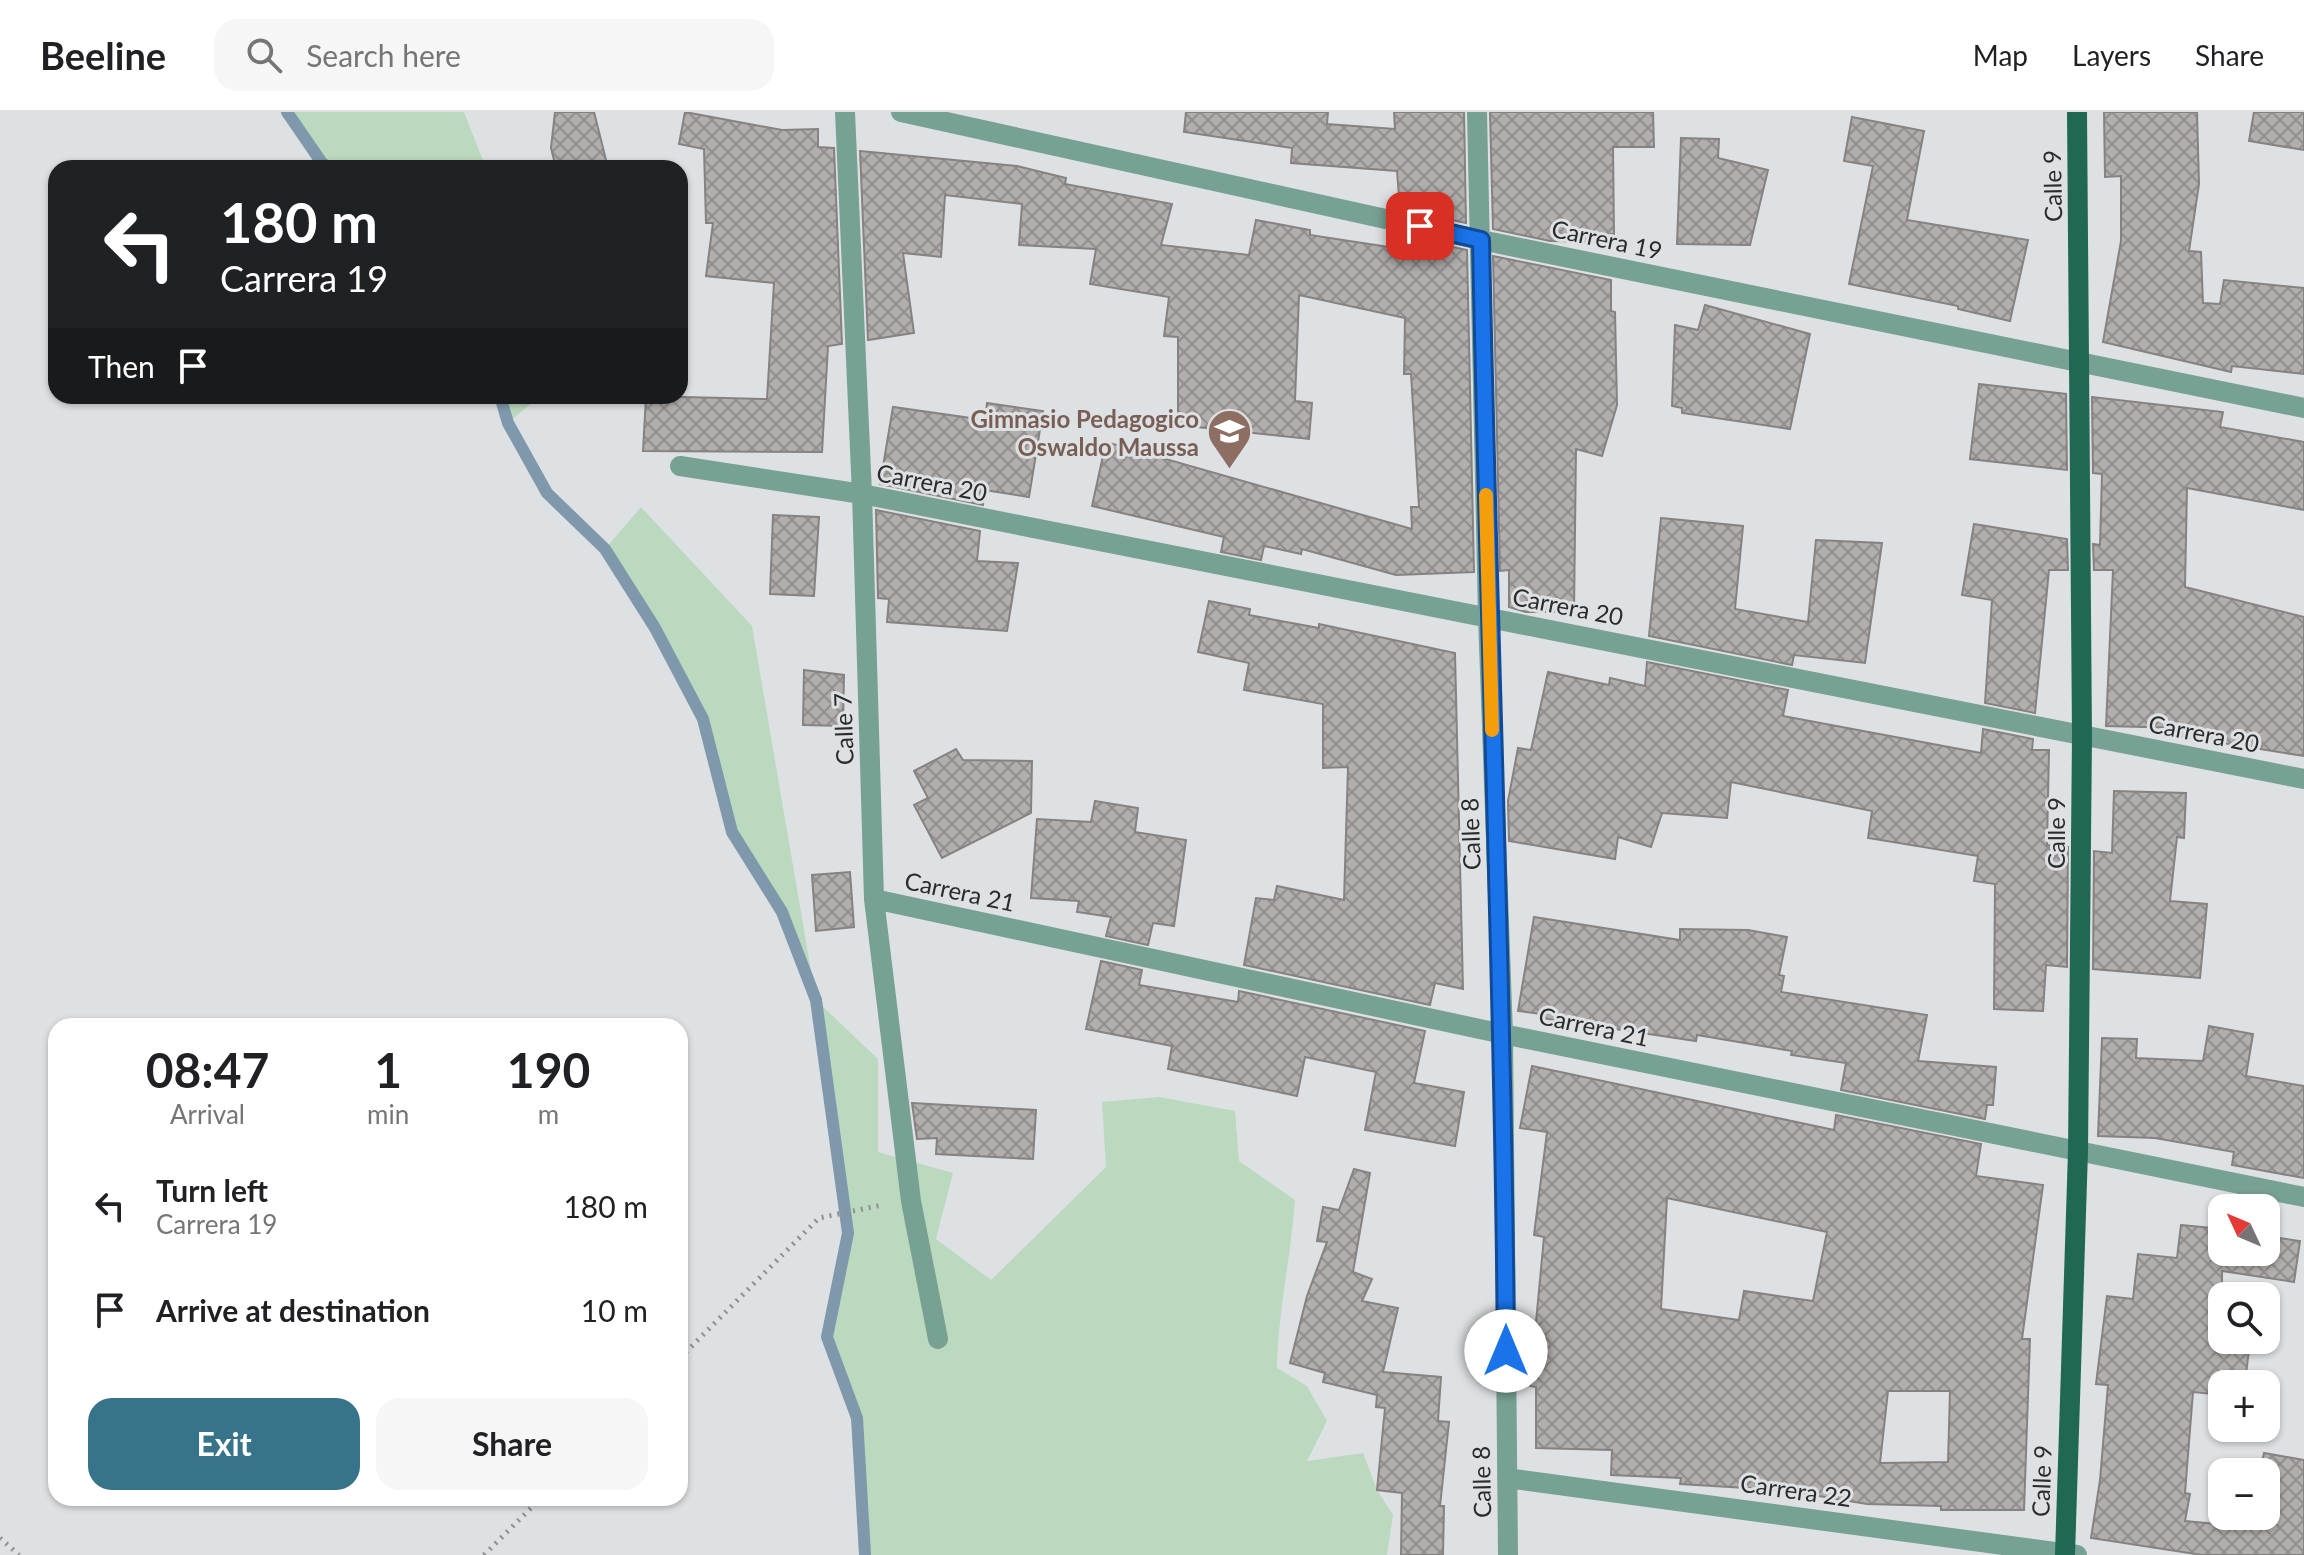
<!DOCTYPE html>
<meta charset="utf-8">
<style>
:root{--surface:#fff;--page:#f6f6f6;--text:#202124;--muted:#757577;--line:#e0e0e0;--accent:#37748a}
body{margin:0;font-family:Lato,sans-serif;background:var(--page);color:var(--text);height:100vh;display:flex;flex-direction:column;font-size:30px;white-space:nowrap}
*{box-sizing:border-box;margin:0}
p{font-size:26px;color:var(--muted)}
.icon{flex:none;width:44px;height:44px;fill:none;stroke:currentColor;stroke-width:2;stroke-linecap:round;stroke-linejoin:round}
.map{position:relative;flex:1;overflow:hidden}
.details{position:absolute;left:48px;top:906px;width:640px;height:488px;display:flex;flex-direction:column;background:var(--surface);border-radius:24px;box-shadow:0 2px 6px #0004}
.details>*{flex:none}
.guide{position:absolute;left:48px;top:48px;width:640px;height:244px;border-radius:24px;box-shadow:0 2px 6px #0004;background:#202124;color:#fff;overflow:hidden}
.needle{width:52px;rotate:314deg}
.tools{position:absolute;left:2208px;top:1082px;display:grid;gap:16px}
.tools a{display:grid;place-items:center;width:72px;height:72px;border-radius:16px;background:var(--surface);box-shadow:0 2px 6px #0004;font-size:40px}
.pin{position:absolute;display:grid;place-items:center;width:68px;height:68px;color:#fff;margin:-34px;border-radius:16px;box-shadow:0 4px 12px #0006}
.me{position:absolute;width:88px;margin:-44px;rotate:0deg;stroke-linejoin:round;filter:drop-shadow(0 0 6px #0008)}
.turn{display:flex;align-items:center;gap:28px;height:168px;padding:0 40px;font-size:36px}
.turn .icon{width:104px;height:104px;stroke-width:2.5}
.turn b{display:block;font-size:56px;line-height:68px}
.then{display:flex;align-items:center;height:76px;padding:0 40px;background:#0003;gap:16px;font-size:30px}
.eta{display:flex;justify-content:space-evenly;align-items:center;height:136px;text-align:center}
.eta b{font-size:48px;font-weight:700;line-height:56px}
.button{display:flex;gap:16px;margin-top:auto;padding:16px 40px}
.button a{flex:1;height:92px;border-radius:24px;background:var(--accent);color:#fff;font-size:32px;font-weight:700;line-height:92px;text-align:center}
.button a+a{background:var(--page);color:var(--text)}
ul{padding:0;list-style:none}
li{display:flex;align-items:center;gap:24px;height:104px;padding:0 40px}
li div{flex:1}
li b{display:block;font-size:30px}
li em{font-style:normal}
header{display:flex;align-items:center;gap:48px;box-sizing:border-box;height:112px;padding:0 40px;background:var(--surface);border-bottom:2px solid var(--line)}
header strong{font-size:38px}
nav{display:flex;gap:44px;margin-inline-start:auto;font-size:28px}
.search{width:560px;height:72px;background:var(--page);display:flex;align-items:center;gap:20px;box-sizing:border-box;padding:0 28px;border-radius:24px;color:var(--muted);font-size:30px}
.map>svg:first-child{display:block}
.green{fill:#bbd9be}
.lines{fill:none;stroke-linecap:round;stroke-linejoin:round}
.stream{stroke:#7f98ab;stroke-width:12}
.building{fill:url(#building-cross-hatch);stroke:#868281;stroke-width:2;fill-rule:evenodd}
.path{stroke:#8e9092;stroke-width:5;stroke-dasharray:2 6;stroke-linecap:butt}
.minor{stroke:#77a192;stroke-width:20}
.major{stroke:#216854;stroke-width:20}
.route-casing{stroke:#114b97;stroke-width:20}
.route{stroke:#1a73e8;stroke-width:14}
.slow{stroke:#f59e0b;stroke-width:14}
.labels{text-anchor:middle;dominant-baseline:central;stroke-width:6;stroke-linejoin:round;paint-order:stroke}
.street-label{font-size:24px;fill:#2a2b2c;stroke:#dee1e3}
.education-label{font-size:24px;font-weight:bold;fill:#785e54;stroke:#dee1e3;text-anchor:end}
</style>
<header>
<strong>Beeline</strong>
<div class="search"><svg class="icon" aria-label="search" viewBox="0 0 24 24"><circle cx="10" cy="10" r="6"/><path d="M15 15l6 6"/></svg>Search here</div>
<nav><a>Map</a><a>Layers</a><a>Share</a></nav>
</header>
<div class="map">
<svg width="2304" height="1443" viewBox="0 0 2304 1443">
<defs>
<pattern id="building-cross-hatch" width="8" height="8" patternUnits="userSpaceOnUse" patternTransform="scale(2)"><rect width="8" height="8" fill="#b2aead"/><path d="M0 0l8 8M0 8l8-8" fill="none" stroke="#918e8d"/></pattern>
</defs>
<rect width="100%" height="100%" fill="#dee1e3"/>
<path class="green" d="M287,0h177l22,56h-158z
M500,284h40l-32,27z
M641,395l111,119 64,374 62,59v93l75,21 -17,66 55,41 115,-113 -4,-65 57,-5 76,14 4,50 56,39c-4,56 -17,112 -18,168l30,18 20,35 -20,40 56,-8 14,37 16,25 -6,40h-522l-8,-137 -30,-81 21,-104 -32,-233 -34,-88 -50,-80 -29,-113 -48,-91 -50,-79z"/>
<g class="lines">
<path class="stream" d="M287,0l35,51 7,5
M500,284l8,27 39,70 58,56 50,79 48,91 29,113 50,80 34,88 32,233 -21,104 30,81 8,137"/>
</g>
<path class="building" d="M555,0h39l14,56h-52l-5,-20z
M685,0l97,18 36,-1v18l16,1 8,196 -14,2 -6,106 -179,-1 3,-55 121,3 7,-116 -68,-7 7,-53h-7l-2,-74 -25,-5z
M1186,0h142l-1,12 68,5 -1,-17h70l2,111 -66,-14 -3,-38 -106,-8 1,-15 -108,-16z
M1490,0h163l1,35h-41l1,87h-3v8l-61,-1 -57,-12z
M2104,0h93l2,72 -10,67 12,1 2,51 17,1 4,-24 80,8v86l-72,-8 -1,6 -128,-30 18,-101v-65l-16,1z
M2254,0h50v38l-55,-9z
M1852,5l72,14 -17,89 121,20 -18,81 -52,-12v-3l-109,-22 24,-118 -29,-5z
M1681,26l38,1 -1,19 50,12 -18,75 -73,-1z
M860,39l157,15 49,12 -1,6 107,20 -11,41 88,10 7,-35 54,10v5l92,14 -1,-13 66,14 7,322 -78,3 -94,-26 -1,5 -37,-8 -3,14 -40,-8 3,-15 -132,-31 14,-64 306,87 -1,-22h8l-8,-133h-7l1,-56 -106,-23 -4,106 17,2 -3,36 -131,-14v-88l-14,-1 5,-39 -79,-13 6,-35 -77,-4 3,-41 -77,-9 -4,62 -38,-4 11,80 -46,7z
M1493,144l118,24v31l4,1 2,93 -15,51 -26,-7 -2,163h-48l-17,-5v-37l-9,1z
M1705,193l105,29 -20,95 -108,-16v-5l-10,-2 3,-81 23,5z
M1979,272l87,10 1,76 -97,-11z
M2092,285l131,15 -3,15 84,15v68l-117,-22 -2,99 119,30v139l-125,-20 2,-8 -75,-2 7,-156h-19l-1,-26 7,1 2,-71 -9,-1z
M987,291l56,8 -14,86 -45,-7 -1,15 -103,-21 13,-77 92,13z
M876,398l104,21 -3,30 41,2 -11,68 -120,-9 2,-23 -11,-1z
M773,403l46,2 -5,79 -44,-2z
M1661,406l82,8 -8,83 73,13 8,-82 66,3 -17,120 -71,-8 -2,10 -143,-29z
M1974,412l93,15 1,31h-19l-14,143 -50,-10 7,-103 -30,-5z
M1209,489l41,8 -1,6 70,13v-4l136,29 8,336 -28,-6 -5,22 -186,-40 12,-67 18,2 3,-14 67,14 4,-133 -25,1v-64l-79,-14 5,-27 -51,-11z
M1647,550l141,28 -5,26 198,37 2,-24 50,10 -1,11h17l-2,95 21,2 -1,120 -21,-2 -3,46 -49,-2 1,-125 -21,-3 4,-25 -110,-18 4,-27 -141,-29 -4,36 -65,-5 -11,34 -33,-10 -3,22 -106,-18 -1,-40 10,-53 13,2 17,-78 61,13 1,-7 35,8z
M804,558l40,5 -1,51 -40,-1z
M956,637l7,11 69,1 -1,52 -89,45 -28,-53 14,-7 -14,-27z
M2114,679l72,2 -2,45 -7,-1 -7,64 37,3 -7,74 -107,-9 1,-118 18,2z
M1095,689l43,7 -3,24 51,8 -12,86 -21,-3 -5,22 -42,-9 5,-19 -34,-5 2,-11 -48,-3 6,-79 54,3z
M850,760l4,55 -38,4 -4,-56z
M1534,805l146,23v-11l68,1 39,7 -8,38 5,1 -3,16 146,23 -9,46 78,6 -3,38h-6l-2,14 -144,-29 5,-27 -55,-8 1,-4 -95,-16 -1,6 -155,-23v-4l-23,-3z
M1101,849l41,9 -3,15 99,17 1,-11 186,40 -11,52 50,9 -9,54 -90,-16 11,-58 -71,-15 -8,39 -129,-27 4,-23 -86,-17z
M2209,914l44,8 -7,42 58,10v92l-72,-13 2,-13 -79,-14 -57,-2 4,-98 35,1 -1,19 67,3z
M1532,954l302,64 2,-15 145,29 -5,32 67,9 -21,154h8l-6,171h-83v-4l-74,-2 -85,-14 -102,-6 1,-6 -70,-3 1,-25 -76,-2v-61l-6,-1 14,-149 -10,-2 13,-103 -27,-4zM1667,1086l160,34 -14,69 -69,-10 -5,29 -78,-11zM1888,1279h62l-2,71 -68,1z
M912,991l124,7 -3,49 -97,-5 1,-16 -20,1z
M1354,1057l16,4 -17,99 19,7 -10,22 36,7 -15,64 58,5 -3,44 11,1 -9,84h4l-1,49h-42l1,-62 -25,-3 8,-82 -9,-1 1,-12 -54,-13 2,-9 -35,-10 17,-67 20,-54 -10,-1 6,-34 16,3z
M2181,1113l41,4v23h44v-16l34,5 -6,41 -72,-11v69h28l-5,44h-23v11l-29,-3 -8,101 5,1 -5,27 64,6 2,-11h15v-44h-6l4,-19 40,7v95h-102l-111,-17 9,-58 8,-95 -12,-1 11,-88 26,3 5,-45 39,4z"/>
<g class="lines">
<path class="path" d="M680,1246l139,-140 63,-13
M0,1426l19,17
M484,1443l57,-57"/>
<path class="minor" d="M845,0l17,382 12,405 37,302 27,138
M901,0l580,128 823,168
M1477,0l11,505 15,417 5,521
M680,354l182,28 1442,285
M874,787l629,135 801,163
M1507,1366l570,77"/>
<path class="major" d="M2065,1443l13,-404 4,-415 -5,-624"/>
</g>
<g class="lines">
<defs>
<path id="route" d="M1420,114l61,14c7,370 22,741 25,1111"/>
</defs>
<use href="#route" class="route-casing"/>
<use href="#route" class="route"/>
<path class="slow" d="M1486,383l6,235"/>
</g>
<defs>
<symbol id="school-pin" viewBox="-11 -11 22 30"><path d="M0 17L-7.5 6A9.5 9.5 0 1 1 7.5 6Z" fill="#8d6e63" stroke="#dee1e3"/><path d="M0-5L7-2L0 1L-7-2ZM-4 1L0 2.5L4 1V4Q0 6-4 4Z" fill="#fff"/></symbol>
</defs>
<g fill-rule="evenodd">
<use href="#school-pin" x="1204" y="294" width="51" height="69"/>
</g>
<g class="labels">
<g class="street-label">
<text transform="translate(2052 74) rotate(-91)">Calle 9</text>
<text transform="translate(1607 127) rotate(12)">Carrera 19</text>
<text transform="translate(932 370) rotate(11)">Carrera 20</text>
<text transform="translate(1568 494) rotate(11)">Carrera 20</text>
<text transform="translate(843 617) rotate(-92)">Calle 7</text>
<text transform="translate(2204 621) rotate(11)">Carrera 20</text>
<text transform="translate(2055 721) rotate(-90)">Calle 9</text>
<text transform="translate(1470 722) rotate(-92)">Calle 8</text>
<text transform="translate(960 779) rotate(12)">Carrera 21</text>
<text transform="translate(1594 914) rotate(12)">Carrera 21</text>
<text transform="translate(2041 1369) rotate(-88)">Calle 9</text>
<text transform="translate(1481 1370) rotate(-91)">Calle 8</text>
<text transform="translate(1796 1378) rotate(8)">Carrera 22</text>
</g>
<g class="education-label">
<text x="1199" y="306">Gimnasio Pedagogico<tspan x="1199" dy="28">Oswaldo Maussa</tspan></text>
</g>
</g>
</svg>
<div class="tools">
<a><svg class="needle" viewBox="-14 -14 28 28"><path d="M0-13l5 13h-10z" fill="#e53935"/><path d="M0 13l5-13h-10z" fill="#757577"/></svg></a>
<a><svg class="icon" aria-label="search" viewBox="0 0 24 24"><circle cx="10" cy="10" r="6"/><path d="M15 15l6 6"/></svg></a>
<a>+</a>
<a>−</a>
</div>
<div class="pin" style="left:1420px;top:114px;background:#d93025"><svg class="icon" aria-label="arrive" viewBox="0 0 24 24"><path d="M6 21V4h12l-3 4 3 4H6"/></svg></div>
<svg class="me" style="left:1506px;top:1239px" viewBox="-20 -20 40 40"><circle r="19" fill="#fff"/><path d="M0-13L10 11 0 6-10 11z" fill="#1a73e8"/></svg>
<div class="guide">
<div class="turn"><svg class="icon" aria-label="left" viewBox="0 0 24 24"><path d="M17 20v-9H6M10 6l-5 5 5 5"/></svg><div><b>180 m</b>Carrera 19</div></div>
<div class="then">Then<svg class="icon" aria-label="arrive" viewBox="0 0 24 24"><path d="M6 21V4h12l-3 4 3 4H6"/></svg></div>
</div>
<section class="details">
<div class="eta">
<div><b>08:47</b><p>Arrival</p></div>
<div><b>1</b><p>min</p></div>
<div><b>190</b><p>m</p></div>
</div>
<ul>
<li><svg class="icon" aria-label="left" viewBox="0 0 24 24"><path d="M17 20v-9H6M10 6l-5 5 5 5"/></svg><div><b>Turn left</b><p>Carrera 19</p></div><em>180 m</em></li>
<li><svg class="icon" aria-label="arrive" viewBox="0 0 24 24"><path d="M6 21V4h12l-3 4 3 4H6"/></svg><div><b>Arrive at destination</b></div><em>10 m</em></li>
</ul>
<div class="button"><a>Exit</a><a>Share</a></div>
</section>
</div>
